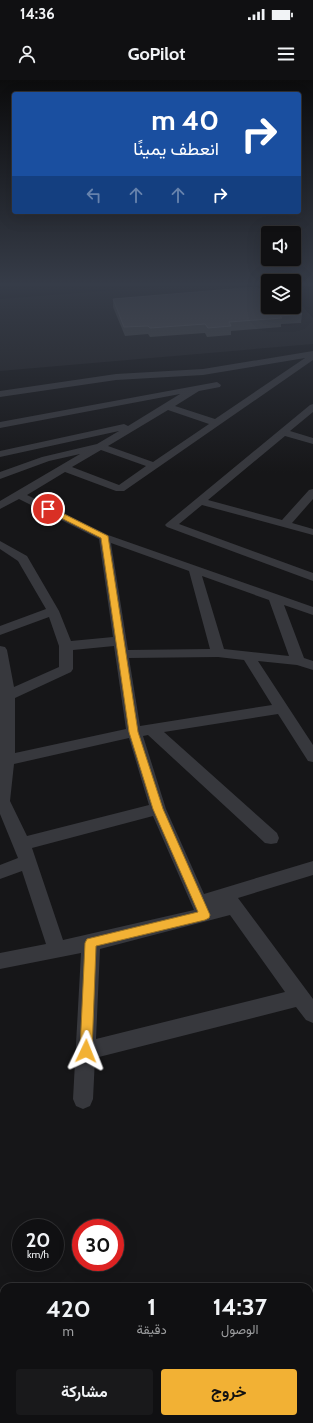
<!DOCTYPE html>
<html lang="ar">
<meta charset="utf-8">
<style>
:root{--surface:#101012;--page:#19191b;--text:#f1f3f6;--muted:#9c9d9f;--line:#303032;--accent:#f2b134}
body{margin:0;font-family:Cabin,Vazirmatn,sans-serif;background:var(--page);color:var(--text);direction:rtl;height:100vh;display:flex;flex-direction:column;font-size:15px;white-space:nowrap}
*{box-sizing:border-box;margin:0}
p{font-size:13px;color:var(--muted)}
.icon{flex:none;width:22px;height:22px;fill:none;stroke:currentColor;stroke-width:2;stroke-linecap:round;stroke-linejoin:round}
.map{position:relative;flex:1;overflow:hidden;direction:ltr}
.side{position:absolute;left:0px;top:1203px;width:313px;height:140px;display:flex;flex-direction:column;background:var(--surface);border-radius:12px 12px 0 0;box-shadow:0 4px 16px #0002,0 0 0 1px var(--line);direction:rtl}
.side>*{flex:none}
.hud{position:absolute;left:12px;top:12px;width:289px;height:122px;border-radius:4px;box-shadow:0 4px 16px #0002,0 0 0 1px var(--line);direction:rtl;background:#1a4fa0;color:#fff;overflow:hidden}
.buttons{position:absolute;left:261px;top:146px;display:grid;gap:8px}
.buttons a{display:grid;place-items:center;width:40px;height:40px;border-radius:4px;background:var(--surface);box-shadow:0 4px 16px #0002,0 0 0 1px var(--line);font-size:20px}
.speed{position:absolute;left:12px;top:1139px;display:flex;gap:8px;font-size:20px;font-weight:700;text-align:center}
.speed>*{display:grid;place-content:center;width:52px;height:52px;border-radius:50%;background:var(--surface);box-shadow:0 4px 16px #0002,0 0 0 1px var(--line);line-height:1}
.speed small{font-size:10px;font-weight:400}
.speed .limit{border:6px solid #d22;background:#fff;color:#111}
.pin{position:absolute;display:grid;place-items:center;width:34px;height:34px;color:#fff;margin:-17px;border:2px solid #fff;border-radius:50%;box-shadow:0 1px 4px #0007}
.me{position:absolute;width:44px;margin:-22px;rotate:2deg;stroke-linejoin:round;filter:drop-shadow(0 0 3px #0008)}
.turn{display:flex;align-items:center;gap:14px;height:84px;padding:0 16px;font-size:18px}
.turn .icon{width:52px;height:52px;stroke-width:2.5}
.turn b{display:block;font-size:28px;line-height:34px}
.lanes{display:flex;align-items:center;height:38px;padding:0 16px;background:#0003;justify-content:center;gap:20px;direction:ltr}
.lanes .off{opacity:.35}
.eta{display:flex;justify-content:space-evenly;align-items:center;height:68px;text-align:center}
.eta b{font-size:24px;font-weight:700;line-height:28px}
.button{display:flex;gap:8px;margin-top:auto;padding:8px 16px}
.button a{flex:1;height:46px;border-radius:4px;background:var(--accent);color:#111;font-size:16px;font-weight:700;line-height:46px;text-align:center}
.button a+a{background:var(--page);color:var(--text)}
.status{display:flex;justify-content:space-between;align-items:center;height:28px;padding:0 20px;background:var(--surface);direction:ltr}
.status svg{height:11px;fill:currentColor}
header{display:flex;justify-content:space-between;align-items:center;height:52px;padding:0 16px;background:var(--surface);font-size:18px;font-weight:700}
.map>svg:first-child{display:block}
.built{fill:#222225}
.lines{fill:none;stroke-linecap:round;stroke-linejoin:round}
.minor{fill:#37383d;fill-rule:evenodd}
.wall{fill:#47494d}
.building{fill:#525359;stroke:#5f6168}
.route{fill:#f2b134;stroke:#9d7322}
</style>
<div class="status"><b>14:36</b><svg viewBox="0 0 49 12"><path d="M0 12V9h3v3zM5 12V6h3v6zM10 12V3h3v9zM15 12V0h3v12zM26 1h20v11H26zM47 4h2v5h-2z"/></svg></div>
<header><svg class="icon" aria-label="menu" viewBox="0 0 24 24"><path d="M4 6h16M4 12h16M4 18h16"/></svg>GoPilot<svg class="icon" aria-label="person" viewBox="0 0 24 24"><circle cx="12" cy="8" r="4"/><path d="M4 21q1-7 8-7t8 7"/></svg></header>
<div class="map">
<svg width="313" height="1343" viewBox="0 0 313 1343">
<rect width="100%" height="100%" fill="#161618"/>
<path class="built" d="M183,205h85v22h26v-10l19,21v26l-313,27v-72z"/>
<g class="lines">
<path class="minor" d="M313,271v9l-189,131h-8l-51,-19 -38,23 81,40 205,72v8l-29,-10 20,53 9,3v9l-16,-5 -39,-4 55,84v17l-5,-1 -30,-47 -114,18 113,101 2,5 -2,5 -6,1 -6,-1 -117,-108 -5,1 23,73 38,85 109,-33v14l-75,23 75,101v24l-7,-3 -10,-13 -201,51 -2,41 -3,7 -7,3 -7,-3 -3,-7 8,-146 -81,16v-16l46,-9 -24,-73 -22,8v-14l18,-7 -18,-44v-168l5,1 2,3 7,37 45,-20v-21l-10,-29 -49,18v-9l46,-17 -28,-48 -18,-12v-8l27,15 32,55 12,30 42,-4 -14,-98 -80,-40 -19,10v-8l80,-47 -31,7 -49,18v-7l42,-15 55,-13 22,-13 -119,26v-6l124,-27 4,2 52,-32 -180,34v-6l217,-40 4,3 -1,2 -21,4 -24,15 40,13 90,-61 -102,17 -87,5 -116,17v-6l116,-17 87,-5zM168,330l41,14 -56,38 -45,-16zM101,370l45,16 -27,19 -47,-18zM111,463l78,28 21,78 -82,1zM202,496l67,24 20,56 -65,-7zM114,566l12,83 -111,24v-55l56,-26 2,-3v-19zM218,577l26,3 28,45 -132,21 -11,-68zM129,658l20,67 -122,31 -17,-35 4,-37zM153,736l41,94 -131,30 -31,-92zM230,835l55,77 -189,47 4,-90z
M313,324v8l-23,19 23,7v6l-28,-8 -77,64 74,20 27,-30 4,-1v10l-21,24 21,6v6l-111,-30 -23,19 134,49v8l-146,-54 -2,-2 2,-2 143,-118z"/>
</g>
<path class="wall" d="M258,209l44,25 -1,9 -20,1v3l-50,4v4l-24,2 -2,-4 -55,4 -2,-3 -23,2 -12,-29v-8z"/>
<path class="building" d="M256,207l2,2 10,-1v19h26v-3l8,10 -22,2 2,2 -53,4 2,4 -23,2 -3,-4 -55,4 -2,-2 -24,1 -11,-28z"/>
<linearGradient id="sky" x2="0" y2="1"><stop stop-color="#0c0c0d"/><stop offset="0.52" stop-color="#363c48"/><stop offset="1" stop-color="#363c48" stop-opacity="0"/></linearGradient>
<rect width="313" height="393" fill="url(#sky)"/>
<path class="route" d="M45,427h5l58,29 30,196 25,77 47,106 -1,3 -4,2 -109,26 -4,105 -1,4 -5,2 -4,-2 -2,-4 5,-108 2,-4 111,-27 -45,-103 -24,-77 -28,-194 -56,-28z"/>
</svg>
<div class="buttons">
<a><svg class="icon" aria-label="sound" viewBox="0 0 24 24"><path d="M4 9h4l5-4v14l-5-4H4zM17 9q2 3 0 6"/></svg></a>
<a><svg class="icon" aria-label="layers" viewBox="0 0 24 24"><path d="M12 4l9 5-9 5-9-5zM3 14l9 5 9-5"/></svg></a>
</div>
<div class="speed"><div>20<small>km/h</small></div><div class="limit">30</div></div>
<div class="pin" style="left:48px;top:429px;background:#d93025"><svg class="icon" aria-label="arrive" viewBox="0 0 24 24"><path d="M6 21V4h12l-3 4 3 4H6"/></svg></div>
<svg class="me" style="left:86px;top:971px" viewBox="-20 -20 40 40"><path d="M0-17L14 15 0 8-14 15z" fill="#f2b134" stroke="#fff" stroke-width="4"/></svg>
<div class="hud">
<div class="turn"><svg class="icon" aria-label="right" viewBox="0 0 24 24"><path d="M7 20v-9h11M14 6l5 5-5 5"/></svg><div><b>40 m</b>انعطف يمينًا</div></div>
<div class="lanes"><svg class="icon off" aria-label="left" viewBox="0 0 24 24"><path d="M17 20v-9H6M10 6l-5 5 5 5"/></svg><svg class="icon off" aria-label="ahead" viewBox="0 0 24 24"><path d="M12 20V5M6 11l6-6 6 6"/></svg><svg class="icon off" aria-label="ahead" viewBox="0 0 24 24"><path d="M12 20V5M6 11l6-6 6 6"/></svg><svg class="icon" aria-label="right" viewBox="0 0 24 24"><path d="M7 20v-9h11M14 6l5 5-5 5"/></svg></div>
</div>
<section class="side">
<div class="eta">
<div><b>14:37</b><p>الوصول</p></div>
<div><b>1</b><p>دقيقة</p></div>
<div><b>420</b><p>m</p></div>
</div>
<div class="button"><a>خروج</a><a>مشاركة</a></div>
</section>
</div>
